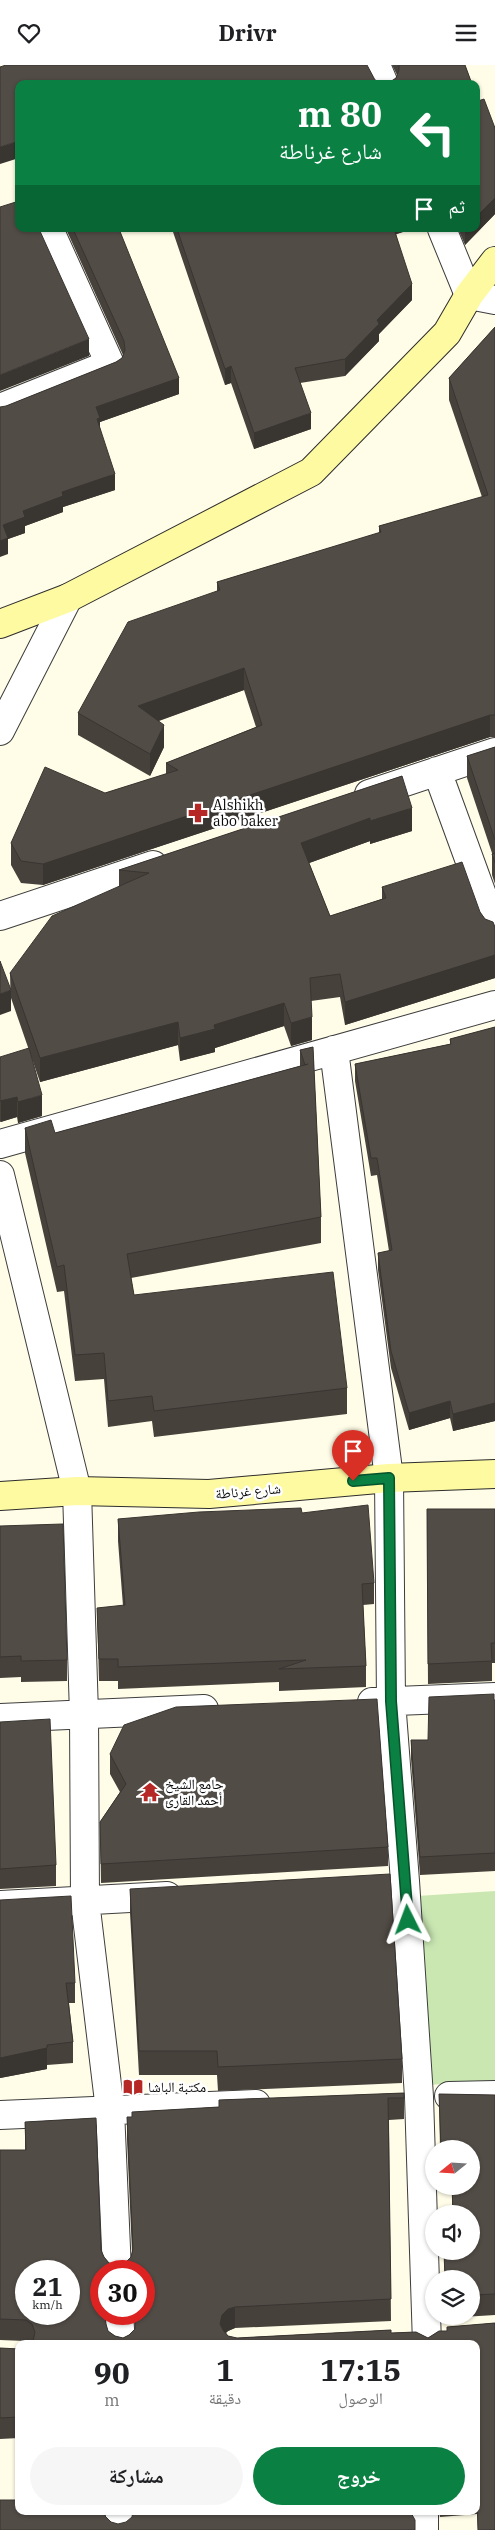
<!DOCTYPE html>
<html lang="ar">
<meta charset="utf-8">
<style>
:root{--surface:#fff;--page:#f6f6f6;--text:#202124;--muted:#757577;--accent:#0b8043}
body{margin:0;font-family:"IBM Plex Serif","Noto Naskh Arabic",serif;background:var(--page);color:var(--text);direction:rtl;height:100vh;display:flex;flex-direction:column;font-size:19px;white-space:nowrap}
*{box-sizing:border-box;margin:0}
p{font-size:16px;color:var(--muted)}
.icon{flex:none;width:28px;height:28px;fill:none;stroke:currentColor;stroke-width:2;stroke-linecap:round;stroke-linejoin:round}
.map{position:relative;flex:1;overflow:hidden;direction:ltr}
.drawer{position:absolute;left:15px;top:2275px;width:465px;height:175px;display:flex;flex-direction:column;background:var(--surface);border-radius:10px;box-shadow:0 1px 4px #0004;direction:rtl}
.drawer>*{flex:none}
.banner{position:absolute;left:15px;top:15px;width:465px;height:152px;border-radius:10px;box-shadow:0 1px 4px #0004;direction:rtl;background:#0b8043;color:#fff;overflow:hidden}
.needle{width:32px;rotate:252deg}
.buttons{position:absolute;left:425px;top:2075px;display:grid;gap:10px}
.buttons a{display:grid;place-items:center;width:55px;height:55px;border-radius:50%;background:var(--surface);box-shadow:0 1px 4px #0004;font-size:25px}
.speed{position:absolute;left:15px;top:2195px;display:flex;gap:10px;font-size:25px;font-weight:700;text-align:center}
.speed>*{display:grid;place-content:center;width:65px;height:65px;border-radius:50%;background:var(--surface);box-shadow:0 1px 4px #0004;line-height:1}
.speed small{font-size:12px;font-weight:400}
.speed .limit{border:8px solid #d22;background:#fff;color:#111}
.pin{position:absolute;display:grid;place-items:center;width:42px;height:42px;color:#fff;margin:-51px -21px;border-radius:50% 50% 50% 0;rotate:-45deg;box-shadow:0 0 5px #0007}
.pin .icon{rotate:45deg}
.me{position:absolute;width:55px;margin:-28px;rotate:357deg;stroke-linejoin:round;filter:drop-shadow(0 0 4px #0008)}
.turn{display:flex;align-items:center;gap:18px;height:105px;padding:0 15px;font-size:22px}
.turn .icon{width:65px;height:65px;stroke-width:2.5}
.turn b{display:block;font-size:35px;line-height:42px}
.then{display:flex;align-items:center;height:48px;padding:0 15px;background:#0003;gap:10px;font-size:19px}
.eta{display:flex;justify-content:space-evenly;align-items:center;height:85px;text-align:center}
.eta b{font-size:30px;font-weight:700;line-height:35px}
.primary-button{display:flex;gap:10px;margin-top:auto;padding:10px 15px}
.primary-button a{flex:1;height:58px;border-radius:30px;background:var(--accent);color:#fff;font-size:20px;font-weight:700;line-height:58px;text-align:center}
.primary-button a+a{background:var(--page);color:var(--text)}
header{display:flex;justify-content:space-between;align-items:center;height:65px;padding:0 15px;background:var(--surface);font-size:22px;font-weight:700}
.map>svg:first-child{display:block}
.green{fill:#cae7b2}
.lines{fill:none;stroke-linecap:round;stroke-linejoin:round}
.minor-casing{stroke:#3d3d3d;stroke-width:30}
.secondary-casing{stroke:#2c2c2c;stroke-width:30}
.minor{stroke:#fff;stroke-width:28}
.secondary{stroke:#fefaa2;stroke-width:28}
.wall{fill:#47413c;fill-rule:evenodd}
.shaded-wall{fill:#393531}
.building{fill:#524c46;stroke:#393531;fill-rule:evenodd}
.route-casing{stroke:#07532c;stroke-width:12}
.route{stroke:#0b8043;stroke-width:9}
.labels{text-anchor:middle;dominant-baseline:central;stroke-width:5;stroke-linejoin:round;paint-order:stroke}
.poi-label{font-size:14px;fill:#0a0a0a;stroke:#fff;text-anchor:start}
.street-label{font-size:14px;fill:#0a0a0a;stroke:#fff}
</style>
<header><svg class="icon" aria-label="menu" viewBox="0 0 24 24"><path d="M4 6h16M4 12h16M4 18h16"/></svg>Drivr<svg class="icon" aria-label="heart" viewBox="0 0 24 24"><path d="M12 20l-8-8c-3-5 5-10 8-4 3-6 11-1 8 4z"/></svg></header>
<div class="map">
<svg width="495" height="2465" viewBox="0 0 495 2465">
<rect width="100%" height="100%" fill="#fffce7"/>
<path class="green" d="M495,1826v190l-68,4 -10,-189z"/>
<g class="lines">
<defs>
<path id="minor" d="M376,0l8,19
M442,164l27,66 26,5
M0,343l110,-44 -61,-135
M0,666l68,-133
M437,706l58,159
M369,729l126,-42
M0,851l153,-51
M334,985l55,428 2,223 14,180 14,216 8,247
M0,1079l495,-139
M0,1110l77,316 7,223 1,187 25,209 7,161
M372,1637l123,-5
M0,1653l204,-9
M0,1840l167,-9
M449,2031l46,-1
M0,2050l256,-11
M119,2249l2,30
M119,2465l1,-19
M424,2465v-19"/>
<path id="secondary" d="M0,559l68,-26 243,-126 136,-139 22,-38 26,-34
M0,1431l77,-5 132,3 180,-16 106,-4"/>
</defs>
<use href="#minor" class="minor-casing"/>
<use href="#secondary" class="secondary-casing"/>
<use href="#minor" class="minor"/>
<use href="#secondary" class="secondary"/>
</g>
<path class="wall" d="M392,0h73l7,19h-453l-19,-17 375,13 8,3 7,-1 6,-4 1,-3z
M478,36l17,27v86l-30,31 -7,-16h18z
M66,164h53l60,165 -79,28v6l15,62 -52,17v5l-38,14v7l-17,6v15l-2,-148 110,-44 6,-4 1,-3z
M172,164h240l-16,5 16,66 -33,34v7l-34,35 -45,7 11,46 -57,20 -23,-66 -6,2z
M495,262v410h-5l-447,148 -22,-2 -10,-18v-22l94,-50 61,-19v-11l90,-36 -12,-37 -85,31 5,26 -14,29 -72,-41v-22l139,-122v-9l162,-49v-7l103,-29 -33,-97v-22z
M495,682v137l-3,-9v-22l-25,-75v-22z
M402,711l10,55 -42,13v-3l-61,22 21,53 52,-17v-12l98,25 5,7 10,8v51l-150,47 -5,-28 -29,4 1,39 -21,6 -7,-20 -69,22v4l-35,9 -2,-16 -138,37 -29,-84v13l-1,-38 109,-86v-17z
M495,962v394l-42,10 -3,-13 -41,12 -18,-62 -13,-98v-17l11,-2 -12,-76 -6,1 -16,-95v-17l95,-20v-5z
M313,982l8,170v26l-190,35 3,17 213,93v26l-193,23 -2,-16 -44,6 -4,-48 -29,2 -11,-90 -7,1 -32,-139v-25l30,5 245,-67v-16z
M0,992l42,59 -24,7 -1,-6 -17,5z
M427,1444h68v154h-3v18l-64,3z
M302,1448l72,70v21l-11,1 3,61v21l-87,4v-9l-161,7v-8h-19l-2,-73 26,-2 -5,-65v-22z
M0,1461l67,134v21l-46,1v-5l-21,1z
M495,1635v171l-75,4 -9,-116v-19h17z
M0,1657l56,143v21l-56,3z
M110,1689l278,93v19l-287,17 -1,-61 20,-30 -10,-18z
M130,1824l272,170v24l-184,8 -1,-16h-78l-9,-162z
M0,1835l75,83v20h-6l4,39v21l-26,2v4l-47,9z
M404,2028v26l-15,1 2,201 -156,7 -7,3 -2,2 2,3 9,2 154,-8v3l25,-1 12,6 11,-7h8v-4l48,-4v207h-17l-1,-16 -37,3 -1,-6h37v-167h-447l-3,-3 -26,-1v-190h25v-28l71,-4 5,132 3,7 5,6 9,2 7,-2 6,-6 1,-5 -5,-113v-22h5v-5l87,-5v-7zM26,2206h43v43h-43zM101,2206h43v43h-9v15l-6,6 -6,3 -8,-2 -7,-5 -2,-7 -1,-10h-4z
M439,2029l56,1v220l-49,3v-2h25v-37h-26l-1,-28h27v-37h-19v-21h-10v-7h29v-37h-31z
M0,2283l19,1v89l-19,1z"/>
<path class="shaded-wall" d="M19,76v17l-19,6v-17z
M495,133v16l-30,31v-16h11v-12z
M391,164h21l-21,7z
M412,219v16l-33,34v7l-34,35v-17l32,-39z
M89,274v17l-89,35v-16z
M231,301v17l-6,2v-16z
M179,313v16l-79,28v12l-3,1 -1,-28z
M311,348v16l-57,20v-16z
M115,409v16l-52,17v5l-38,14v7l-17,6v15l-8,3v-16l3,-16 20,-14 39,-19z
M244,603v22l-106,38v-22z
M490,650v22l-447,148v-21z
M164,660v22l-14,29v-22z
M412,743v23l-42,13v-23z
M370,753v23l-69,25v-23z
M495,890v23l-150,47v-23z
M11,925v21l-11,4v-21z
M284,938v23l-69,22v4l-35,9v-23l34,-13z
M312,952v23l-21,6v-23z
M178,957v23l-138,37v-24z
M42,1030v21l-24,7v-21z
M17,1032v20l-16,5v-21z
M450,1336v17l-41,12v-17z
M495,1338v18l-42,10v-17z
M47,1983v21l-47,9v-20z
M235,2242v21l-7,3 -6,5 -2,-12 2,-9 6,-6z"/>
<path class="building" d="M6,0h361l8,15 8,3 7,-1 6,-4 3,-8v-5h66l7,19h-453v57l-19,6v-80z
M476,32l2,4 6,-2 11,29v70l-19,19z
M19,136v28h20l50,110 -89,36v-168z
M73,164h46l60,149 -83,29 4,11 -3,1 18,55 -53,18 1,4 -40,15 2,6 -22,8 5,13 -8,3v-134l6,-1 110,-44 6,-4 3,-8 -1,-9z
M177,164h217l18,55 -35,36 2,4 -34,35 -50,9 16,45 -57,20 -23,-67 -6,3z
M495,262v388h-5l-447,149 -22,-3 -10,-18 34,-76 60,26 73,-23 -12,-7 96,-38 -18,-57 -106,38 26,19 -14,29 -72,-41 50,-91 92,-32 -3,-8 164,-50 -2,-6 109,-31 -39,-117z
M495,682v93l-28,-84z
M402,711l10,32 -42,13v-3l-69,25 29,73 56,-18 -4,-11 80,-25 18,50 5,7 8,3 2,5v28l-150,47 -5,-28 -30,4 2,39 -21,6 -7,-20 -70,22 1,4 -35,9 -2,-16 -138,36 -30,-85 42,-57 97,-43 -30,-3z
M495,788v10l-3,-9z
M0,896l11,29 -11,4z
M495,962v376l-42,11 -3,-13 -41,12 -18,-62 -13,-98 14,-3 -15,-92h-6l-16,-94 96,-20 -1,-5z
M313,982l8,170 -194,37 7,41 199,-23 14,116 -193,23 -2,-15 -44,5 -4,-48 -29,2 -11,-90 -7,2 -32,-139 26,-8 4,13 253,-69 -3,1 -5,-15z
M29,983l13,47 -24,7 -1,-5 -17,4v-44z
M368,1440l6,78 -12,1 4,82 -87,3 27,-9 -188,7v-8h-19l-2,-51 28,-3 -7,-86 81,-7 102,-4 1,5z
M427,1444h68v134h-4l1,18 -64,3z
M63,1459l4,136 -46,1v-5l-21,1v-131z
M494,1629v6h1v153l-75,4 -9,-117h17l1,-43z
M377,1634l11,148 -287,17 -1,-42 26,-38 -16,-30 14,-29 52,-18z
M50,1654l6,146 -56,4v-147z
M390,1809l12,185 -184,8 -1,-16h-78l-9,-162z
M71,1831l4,87h-9l7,59 -26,3v3l-47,10v-158z
M404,2028v5h-16l3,201 -156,8 -7,2 -6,6 -2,9 3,6 5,6 9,2 154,-8v3l25,-1 12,6 11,-7h8v-4l48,-4v207h-17l-1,-37h-1v-149h-446l3,-3 2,-9 -3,-8 -6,-4 -26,-1v-169h26l-1,-28 71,-4 5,132 3,7 5,6 9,2 7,-2 6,-6 2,-8 -6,-132h5v-5l87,-5v-7zM26,2206h43v43h-43zM101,2206h43v43h-9v15l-6,6 -6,3 -8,-2 -7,-5 -2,-7 -1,-10h-4z
M439,2029l56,1v199l-24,1v-16h-26l-1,-28h27v-37h-18l-1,-28h19v-37h-30z
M0,2283l19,1v68l-19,1z
M0,2435h19v11h85l1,5 6,6 7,2 8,-2 6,-5 1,-6h277l5,9v10h-415z"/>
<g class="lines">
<defs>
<path id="route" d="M353,1416l36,-3 2,223 17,219"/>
</defs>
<use href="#route" class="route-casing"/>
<use href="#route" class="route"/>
</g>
<defs>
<symbol id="pharmacy-bare" viewBox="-9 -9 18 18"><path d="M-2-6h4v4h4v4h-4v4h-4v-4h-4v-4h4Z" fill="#b62825" stroke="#fff" stroke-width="2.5" paint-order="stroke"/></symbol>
<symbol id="temple-bare" viewBox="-9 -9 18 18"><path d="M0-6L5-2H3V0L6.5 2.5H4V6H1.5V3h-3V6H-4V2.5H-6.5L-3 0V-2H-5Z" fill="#b62825" stroke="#fff" stroke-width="2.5" paint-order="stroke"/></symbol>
<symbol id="library-bare" viewBox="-9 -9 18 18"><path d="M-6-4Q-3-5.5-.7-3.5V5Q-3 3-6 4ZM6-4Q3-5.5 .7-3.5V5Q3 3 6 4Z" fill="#b62825" stroke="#fff" stroke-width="2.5" paint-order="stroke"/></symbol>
</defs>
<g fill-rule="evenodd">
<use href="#pharmacy-bare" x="184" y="734" width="28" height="28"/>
<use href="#temple-bare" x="136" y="1713" width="28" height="28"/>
<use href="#library-bare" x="119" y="2008" width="28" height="28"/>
</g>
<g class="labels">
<g class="poi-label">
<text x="213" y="740">Alshikh<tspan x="213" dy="16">abo baker</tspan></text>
<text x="165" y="1719">جامع الشيخ<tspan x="165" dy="16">أحمد القارئ</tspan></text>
<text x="148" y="2022">مكتبة الباشا</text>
</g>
<g class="street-label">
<text transform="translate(248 1426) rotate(-5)">شارع غرناطة</text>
</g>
</g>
</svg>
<div class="buttons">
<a><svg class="needle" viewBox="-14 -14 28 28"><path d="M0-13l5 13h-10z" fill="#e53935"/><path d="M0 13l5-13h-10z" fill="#757577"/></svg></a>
<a><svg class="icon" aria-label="sound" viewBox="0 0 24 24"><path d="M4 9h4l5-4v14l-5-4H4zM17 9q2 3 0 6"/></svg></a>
<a><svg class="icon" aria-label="layers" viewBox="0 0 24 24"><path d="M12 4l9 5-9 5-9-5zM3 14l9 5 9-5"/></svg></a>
</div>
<div class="speed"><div>21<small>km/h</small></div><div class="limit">30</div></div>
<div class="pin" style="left:353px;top:1416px;background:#d93025"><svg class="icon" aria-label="arrive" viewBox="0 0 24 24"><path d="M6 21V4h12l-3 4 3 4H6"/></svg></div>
<svg class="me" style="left:408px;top:1855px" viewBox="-20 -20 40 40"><path d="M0-17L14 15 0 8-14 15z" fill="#0b8043" stroke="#fff" stroke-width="4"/></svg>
<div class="banner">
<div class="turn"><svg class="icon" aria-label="left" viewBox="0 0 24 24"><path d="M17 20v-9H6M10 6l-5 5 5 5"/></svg><div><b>80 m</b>شارع غرناطة</div></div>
<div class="then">ثم<svg class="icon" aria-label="arrive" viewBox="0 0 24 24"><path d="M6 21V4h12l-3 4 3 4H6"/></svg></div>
</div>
<section class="drawer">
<div class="eta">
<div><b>17:15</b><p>الوصول</p></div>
<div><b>1</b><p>دقيقة</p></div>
<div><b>90</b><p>m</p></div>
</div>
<div class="primary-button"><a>خروج</a><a>مشاركة</a></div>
</section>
</div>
